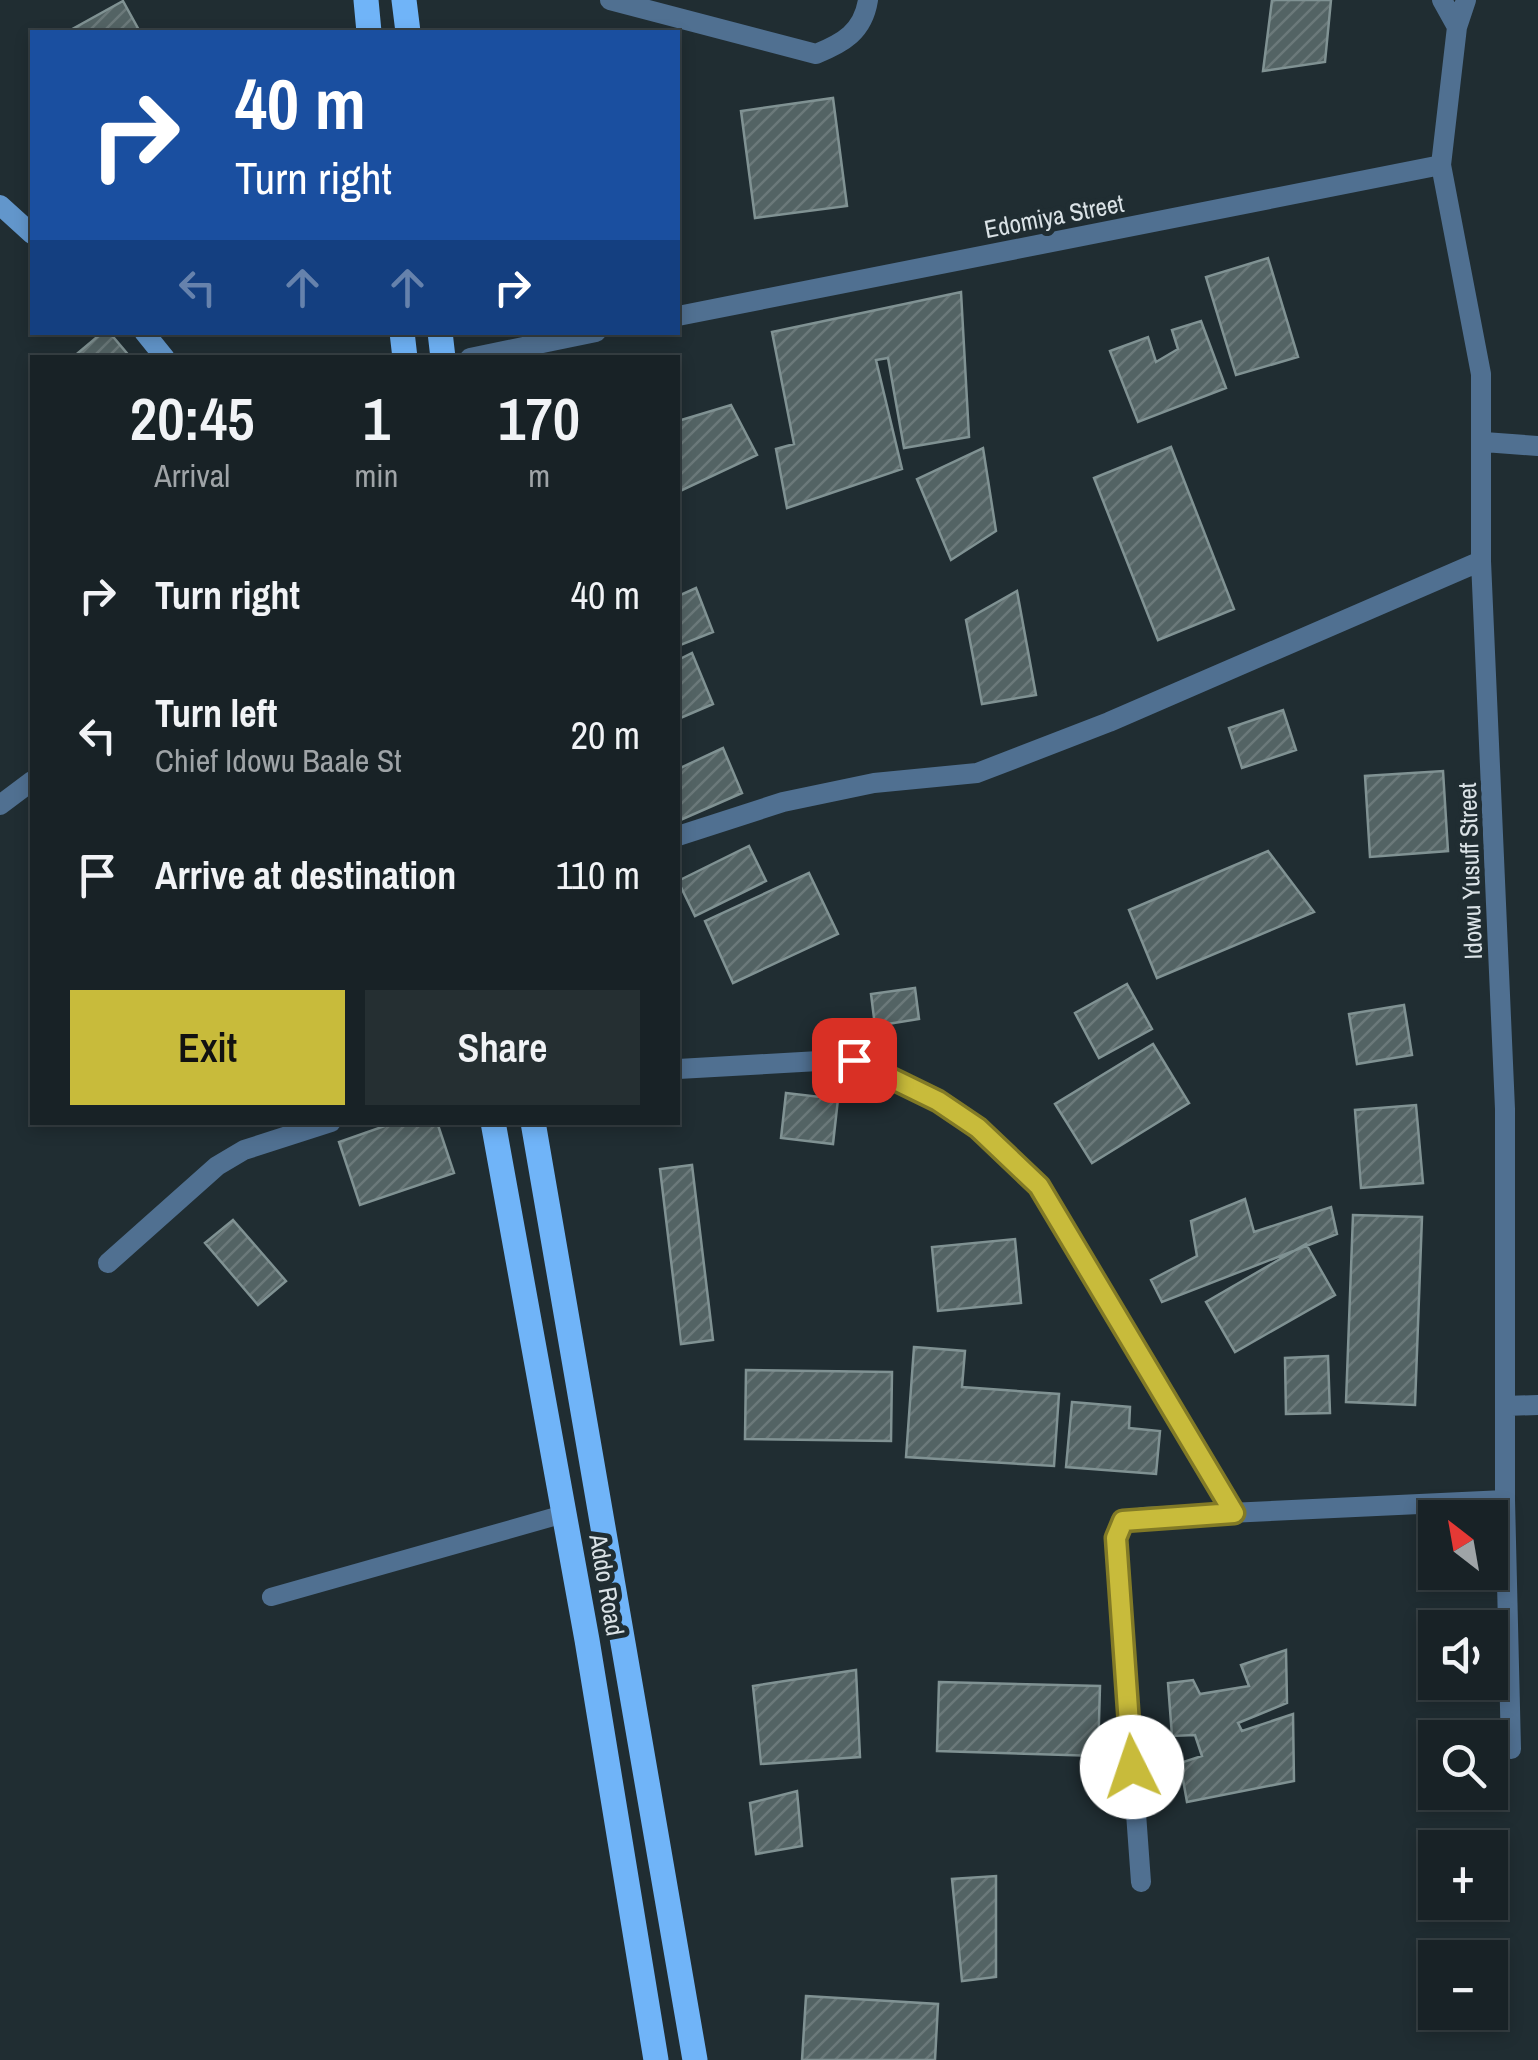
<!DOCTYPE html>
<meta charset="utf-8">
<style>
:root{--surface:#182226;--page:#252f32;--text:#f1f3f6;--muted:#9fa4a7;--line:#363f43;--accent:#c8bb3b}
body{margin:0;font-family:"Archivo Narrow",sans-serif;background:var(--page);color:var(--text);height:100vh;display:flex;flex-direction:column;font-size:38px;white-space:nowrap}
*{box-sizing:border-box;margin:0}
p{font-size:32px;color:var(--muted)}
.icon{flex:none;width:55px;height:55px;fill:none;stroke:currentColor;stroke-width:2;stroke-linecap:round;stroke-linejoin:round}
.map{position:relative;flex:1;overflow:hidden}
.sheet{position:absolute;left:30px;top:355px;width:650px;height:770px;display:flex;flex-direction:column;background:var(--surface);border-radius:0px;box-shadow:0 5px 15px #0003,0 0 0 2px var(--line)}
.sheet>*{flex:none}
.banner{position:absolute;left:30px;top:30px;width:650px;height:305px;border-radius:0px;box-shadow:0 5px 15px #0003,0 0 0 2px var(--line);background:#1a4fa0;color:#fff;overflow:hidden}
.needle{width:65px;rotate:329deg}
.controls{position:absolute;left:1418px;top:1500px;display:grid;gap:20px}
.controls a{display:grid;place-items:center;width:90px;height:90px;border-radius:0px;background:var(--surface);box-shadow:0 5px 15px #0003,0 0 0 2px var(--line);font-size:50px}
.pin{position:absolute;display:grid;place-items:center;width:85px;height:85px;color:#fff;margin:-42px;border-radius:20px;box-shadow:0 5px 15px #0006}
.me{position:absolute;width:110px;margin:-55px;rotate:356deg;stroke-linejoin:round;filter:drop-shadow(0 0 8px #0008)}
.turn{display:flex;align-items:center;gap:35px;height:210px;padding:0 40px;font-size:45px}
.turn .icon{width:130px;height:130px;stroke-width:2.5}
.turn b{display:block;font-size:70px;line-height:85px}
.lanes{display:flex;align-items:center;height:95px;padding:0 40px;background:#0003;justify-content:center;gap:50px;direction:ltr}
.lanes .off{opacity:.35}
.eta{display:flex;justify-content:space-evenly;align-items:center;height:170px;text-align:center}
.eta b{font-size:60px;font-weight:600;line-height:70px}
.cta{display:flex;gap:20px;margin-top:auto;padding:20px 40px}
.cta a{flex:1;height:115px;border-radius:0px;background:var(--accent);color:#111;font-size:40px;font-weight:600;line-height:115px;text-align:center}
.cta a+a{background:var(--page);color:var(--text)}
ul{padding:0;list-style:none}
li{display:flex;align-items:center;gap:30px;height:140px;padding:0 40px}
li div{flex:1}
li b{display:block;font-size:38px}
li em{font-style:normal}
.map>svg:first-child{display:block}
.building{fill:url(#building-hatch);stroke:#809293;stroke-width:2.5}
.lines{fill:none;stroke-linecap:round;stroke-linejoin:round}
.lane{stroke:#507091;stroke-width:18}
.street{stroke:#507091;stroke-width:20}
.secondary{stroke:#6296cb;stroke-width:20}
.primary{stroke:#70b4f8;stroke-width:25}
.route-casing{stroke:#827a26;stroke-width:25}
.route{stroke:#c8bb3b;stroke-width:18}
.labels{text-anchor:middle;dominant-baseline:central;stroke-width:10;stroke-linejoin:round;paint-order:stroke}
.street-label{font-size:25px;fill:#dae2e6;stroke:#202d32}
</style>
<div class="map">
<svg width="1538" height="2060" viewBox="0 0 1538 2060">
<defs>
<pattern id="building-hatch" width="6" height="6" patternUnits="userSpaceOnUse" patternTransform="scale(2.5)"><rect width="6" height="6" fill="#536364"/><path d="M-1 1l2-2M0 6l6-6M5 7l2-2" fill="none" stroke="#6b797a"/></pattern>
</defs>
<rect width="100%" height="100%" fill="#202d32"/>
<path class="building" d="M1272,0h59l-6,62 -62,9z
M123,1l17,31h-73z
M833,98l14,108 -92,12 -14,-107z
M1268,258l30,99 -62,18 -30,-98z
M961,292l8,145 -65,11 -16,-90 -12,2 26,109 -115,39 -11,-59 18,-5 -22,-112z
M1201,321l25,67 -88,34 -28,-71 38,-14 8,25 22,-13 -6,-19z
M103,332h6l22,26h-59z
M731,405l26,50 -79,37v-71z
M1171,447l63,162 -76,31 -64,-162z
M983,448l13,83 -45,29 -34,-81z
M696,588l17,44 -35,14v-50z
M1017,591l19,104 -54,9 -16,-84z
M692,653l21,51 -35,15v-59z
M1283,710l13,40 -54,18 -13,-40z
M723,748l19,45 -64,28v-52z
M1443,771l5,80 -78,6 -5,-81z
M749,846l17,35 -71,35 -17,-35z
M1268,851l46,61 -157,66 -28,-68z
M809,873l29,61 -105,49 -28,-62z
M1127,984l25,45 -53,29 -24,-45z
M915,988l4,31 -44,7 -4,-32z
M1404,1005l8,50 -55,9 -8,-50z
M1153,1044l36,59 -97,60 -37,-59z
M786,1093l52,6 -5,45 -52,-6z
M1416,1105l7,78 -62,5 -6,-78z
M396,1122h41l17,51 -94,32 -21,-63z
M692,1165l21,175 -32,4 -21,-175z
M1245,1199l9,33 77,-25 6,27 -175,68 -11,-22 46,-24 -6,-35z
M1353,1215l69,2 -7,188 -69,-3z
M233,1220l53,61 -28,24 -53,-62z
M1015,1239l6,64 -83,8 -6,-64z
M1306,1244l29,51 -100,57 -29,-50z
M914,1347l51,4 -3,36 97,7 -5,72 -148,-9z
M1328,1356l2,57 -44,1 -1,-56z
M746,1370l146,2 -1,69 -146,-2z
M1072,1402l58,5 -1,21 31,3 -4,43 -90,-7z
M1286,1650l1,53 -49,20 4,8 51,-17 1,67 -107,21 -7,-39 22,-7 -7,-21 -23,1 -4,-53 25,-3 7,14 49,-8 -8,-21z
M856,1670l4,87 -99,7 -8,-78z
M939,1682l161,4 -2,70 -161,-5z
M797,1791l5,55 -46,8 -6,-51z
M996,1876v101l-34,4 -10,-102z
M806,1996l132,8 -3,56h-133z"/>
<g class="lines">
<path class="lane" d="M271,1597l293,-83"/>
<path class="street" d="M610,0l206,54c27,-11 47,-22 52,-54
M1442,0l15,27 -16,138 40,209v187l24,548v391l6,249
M1457,27l9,-27
M678,316l763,-151
M470,358l126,-26
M1484,442l54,4
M0,805l32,-24
M678,836l105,-34 91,-19 103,-10 132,-51 372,-161
M678,1069l176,-10 84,42 41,27 60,58 196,327
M108,1263l109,-97 27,-16 87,-28
M1505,1406l33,-1
M1141,1882l-25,-344 7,-17 20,-4 362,-17"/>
<path class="secondary" d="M0,205l32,29
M144,332l21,26"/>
<path class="primary" d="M366,0l3,32
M404,0l4,32
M402,332l3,26
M440,332l3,26
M493,1122l94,518 69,420
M533,1122l162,938"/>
</g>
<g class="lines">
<defs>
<path id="route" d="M854,1060l84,41 40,27 61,58 195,327 -111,8 -7,17 16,229"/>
</defs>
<use href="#route" class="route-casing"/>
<use href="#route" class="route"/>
</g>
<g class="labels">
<g class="street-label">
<text transform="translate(1054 216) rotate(-11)">Edomiya Street</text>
<text transform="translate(1470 871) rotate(-92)">Idowu Yusuff Street</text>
<text transform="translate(607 1585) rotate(80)">Addo Road</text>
</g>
</g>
</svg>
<div class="controls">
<a><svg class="needle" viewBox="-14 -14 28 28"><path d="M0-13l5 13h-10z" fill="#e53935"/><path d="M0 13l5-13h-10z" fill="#9fa4a7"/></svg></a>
<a><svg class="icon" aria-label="sound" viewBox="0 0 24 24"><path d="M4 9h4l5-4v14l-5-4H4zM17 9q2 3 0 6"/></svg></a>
<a><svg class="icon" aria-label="search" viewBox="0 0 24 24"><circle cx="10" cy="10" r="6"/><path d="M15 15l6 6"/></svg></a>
<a>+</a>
<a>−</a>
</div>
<div class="pin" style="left:854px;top:1060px;background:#d93025"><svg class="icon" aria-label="arrive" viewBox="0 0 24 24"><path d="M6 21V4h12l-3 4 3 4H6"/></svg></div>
<svg class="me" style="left:1132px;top:1767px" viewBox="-20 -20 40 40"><circle r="19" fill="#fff"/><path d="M0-13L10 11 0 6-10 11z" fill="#c8bb3b"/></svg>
<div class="banner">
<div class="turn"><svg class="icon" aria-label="right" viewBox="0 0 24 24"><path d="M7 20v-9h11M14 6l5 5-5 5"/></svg><div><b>40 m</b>Turn right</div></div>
<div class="lanes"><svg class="icon off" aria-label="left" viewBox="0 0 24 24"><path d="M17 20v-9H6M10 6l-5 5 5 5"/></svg><svg class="icon off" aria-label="ahead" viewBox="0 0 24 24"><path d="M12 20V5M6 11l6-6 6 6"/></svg><svg class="icon off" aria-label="ahead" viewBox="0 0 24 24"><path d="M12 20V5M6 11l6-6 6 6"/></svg><svg class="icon" aria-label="right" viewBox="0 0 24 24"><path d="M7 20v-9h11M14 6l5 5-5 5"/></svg></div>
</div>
<section class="sheet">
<div class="eta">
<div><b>20:45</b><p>Arrival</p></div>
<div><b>1</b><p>min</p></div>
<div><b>170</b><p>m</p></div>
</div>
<ul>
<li><svg class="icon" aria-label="right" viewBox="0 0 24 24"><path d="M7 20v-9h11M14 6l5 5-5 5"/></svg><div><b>Turn right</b></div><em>40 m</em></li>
<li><svg class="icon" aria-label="left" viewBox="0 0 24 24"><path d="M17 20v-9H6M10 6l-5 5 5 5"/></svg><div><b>Turn left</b><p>Chief Idowu Baale St</p></div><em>20 m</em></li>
<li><svg class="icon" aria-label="arrive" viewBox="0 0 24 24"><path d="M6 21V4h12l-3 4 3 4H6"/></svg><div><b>Arrive at destination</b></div><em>110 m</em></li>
</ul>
<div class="cta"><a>Exit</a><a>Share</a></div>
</section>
</div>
